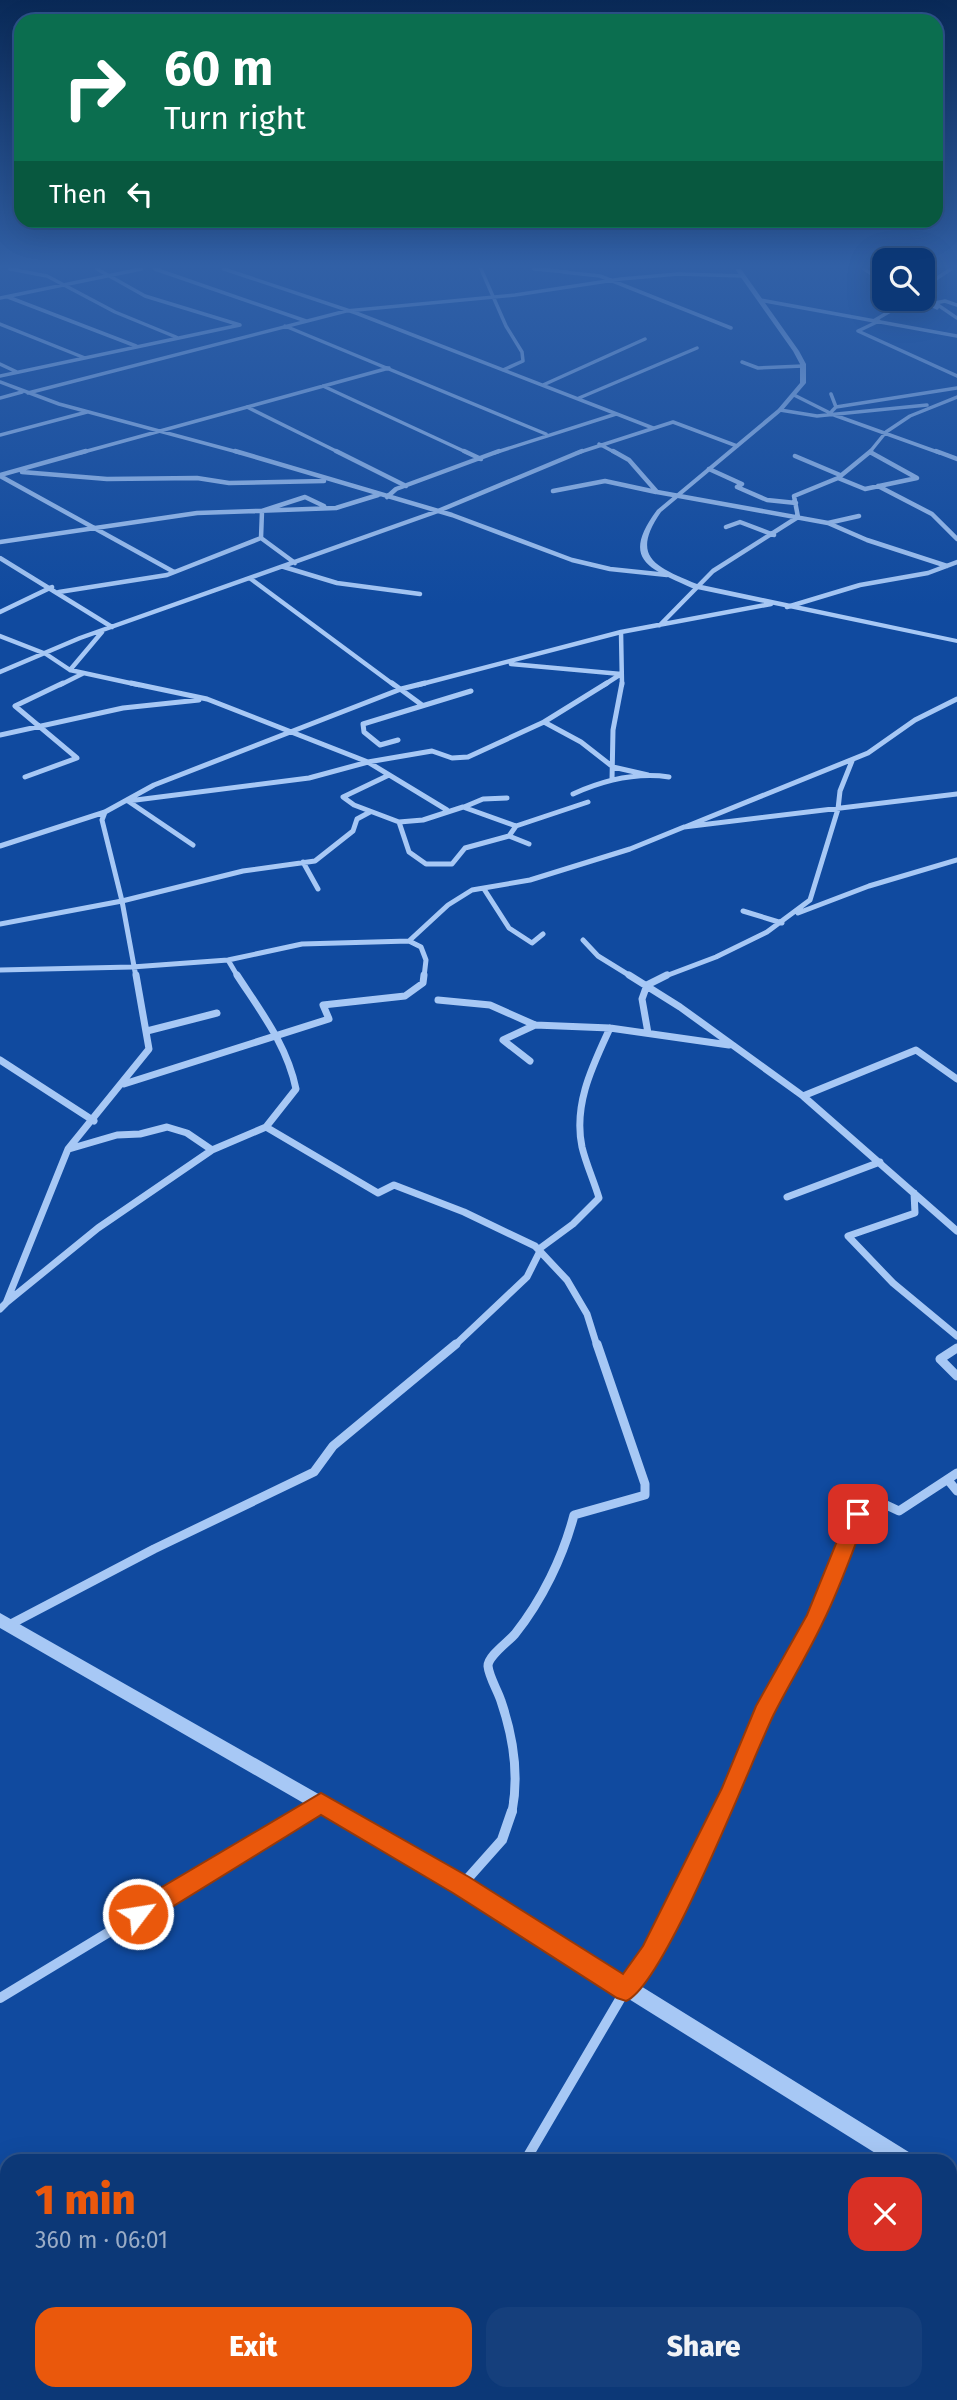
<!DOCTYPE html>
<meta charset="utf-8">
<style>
:root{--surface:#0c3877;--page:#153f7c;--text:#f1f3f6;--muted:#9aacc6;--line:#2c5289;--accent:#ea580c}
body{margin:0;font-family:"Fira Sans",sans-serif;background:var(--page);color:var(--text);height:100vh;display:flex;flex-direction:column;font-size:26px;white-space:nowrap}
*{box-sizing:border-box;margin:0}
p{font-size:23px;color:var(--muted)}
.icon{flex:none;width:38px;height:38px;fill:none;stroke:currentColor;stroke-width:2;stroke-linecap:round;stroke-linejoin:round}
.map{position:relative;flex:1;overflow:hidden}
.details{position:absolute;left:0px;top:2154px;width:957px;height:247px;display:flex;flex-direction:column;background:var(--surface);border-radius:21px 21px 0 0;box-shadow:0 7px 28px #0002,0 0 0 2px var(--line)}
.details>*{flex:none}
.banner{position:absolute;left:14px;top:14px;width:929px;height:214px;border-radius:21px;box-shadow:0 7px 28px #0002,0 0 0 2px var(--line);background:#0b6e4f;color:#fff;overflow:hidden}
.fabs{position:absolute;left:872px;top:248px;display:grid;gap:14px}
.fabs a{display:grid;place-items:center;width:63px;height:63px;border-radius:14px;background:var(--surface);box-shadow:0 7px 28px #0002,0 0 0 2px var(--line);font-size:35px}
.pin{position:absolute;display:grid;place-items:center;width:60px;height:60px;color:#fff;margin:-30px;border-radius:14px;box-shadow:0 4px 10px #0006}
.me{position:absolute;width:77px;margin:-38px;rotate:59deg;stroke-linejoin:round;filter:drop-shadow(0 0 5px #0008)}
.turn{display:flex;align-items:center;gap:24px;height:147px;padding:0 35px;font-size:32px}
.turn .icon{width:91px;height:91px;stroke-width:2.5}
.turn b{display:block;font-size:49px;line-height:60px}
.then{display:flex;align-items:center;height:66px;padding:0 35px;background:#0003;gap:14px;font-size:26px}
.round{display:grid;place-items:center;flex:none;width:74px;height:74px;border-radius:21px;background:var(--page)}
.summary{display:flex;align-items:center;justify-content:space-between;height:119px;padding:0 35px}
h1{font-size:42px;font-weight:800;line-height:52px;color:var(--accent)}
.cta{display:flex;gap:14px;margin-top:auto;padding:14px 35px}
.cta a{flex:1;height:80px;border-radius:21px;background:var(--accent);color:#fff;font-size:28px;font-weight:800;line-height:80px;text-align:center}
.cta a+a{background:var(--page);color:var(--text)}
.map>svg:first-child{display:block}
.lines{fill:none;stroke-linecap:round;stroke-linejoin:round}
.minor-far5{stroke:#a7c8f5;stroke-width:3.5}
.minor-far4{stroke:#a7c8f5;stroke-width:4.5}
.minor-far3{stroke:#a7c8f5;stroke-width:5}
.minor-far2{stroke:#a7c8f5;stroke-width:7}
.minor-far1{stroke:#a7c8f5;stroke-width:9}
.minor{stroke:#a7c8f5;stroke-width:10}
.tertiary{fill:#a7c8f5;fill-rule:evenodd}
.route{fill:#ea580c;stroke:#983908;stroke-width:2}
</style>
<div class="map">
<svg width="957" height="2400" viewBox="0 0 957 2400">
<rect width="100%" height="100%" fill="#104a9f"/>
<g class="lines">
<path class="minor-far5" d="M10,269l37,7 68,36 61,25
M155,269l151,52
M224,269l132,44 297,115
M481,269l25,57 16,26 1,9 -20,9
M534,269l34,3
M864,269l20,13
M563,272l37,4 131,52
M922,288l29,-19
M8,297l128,49
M0,298l141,-29
M918,299l19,9
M760,300l197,36
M957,305l-12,-4 -10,2 22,15
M875,320l36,-21
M879,321l-21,10 99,45
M0,324l85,34
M285,326l261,108
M742,362l16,6 45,-2
M0,364l17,8
M0,376l240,-51 -95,-29 -48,-27
M0,382l59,22 182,49
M543,385l102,-46
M323,386l145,67
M28,393l318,-82 169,-16 106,-16 57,-5 65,2
M831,394l5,13
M794,395l40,20 106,38
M0,398l22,-6
M579,398l118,-50
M247,407l93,46
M780,410l37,6 110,-11
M832,411l4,-4 121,-19
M0,435l87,-23
M599,444l17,9
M80,453l309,-85
M494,453l122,-39
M577,453l96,-31 64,24
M869,453l17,-21 24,-16 47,-19"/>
<path class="minor-far4" d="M235,451l217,64 120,45 38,9 57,6
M336,451l70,35
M464,451l17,8
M613,451l16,9 28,32 171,31 39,17 80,26
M936,451l21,8
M795,456l45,19
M709,469l33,15 -5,3 30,13 29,3
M22,472l85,7 90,-1 32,5 95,-2
M0,475l86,-24
M0,476l174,96
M838,478l27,11 52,-11 -47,-26
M878,486l54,28 25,25
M553,491l52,-10 51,11
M387,497l9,-8 103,-38
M798,517l-4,-21 44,-18 33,-27
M828,523l31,-7
M726,527l14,-5 34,13
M261,538l34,25
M0,542l197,-29 139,-5 42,-13
M0,558l112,69
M284,567l53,16 83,11
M251,579l143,106
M59,592l108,-17 94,-37 1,-27 43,-14 19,9
M787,607l73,-22 68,-12 29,-11
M0,612l52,-25
M660,625l53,-54 85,-54
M621,632l1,53
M0,636l46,18 24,16 69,15
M511,664l110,10
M70,670l32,-38
M0,672l80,-34 358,-127 144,-60
M60,685l24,-12
M418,685l203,-53 150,-28
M604,685l17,-11"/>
<path class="minor-far3" d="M131,683l76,16 161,63 79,48
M392,683l30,22
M544,722l37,20 32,25 35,8
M0,735l123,-27 76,-8
M398,740l-18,5 -16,-13 -1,-8 108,-33
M389,775l-46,22 11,8 45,17 10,30 17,12h26l13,-16 44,-12 7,-10
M25,777l52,-19 -62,-52 48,-23
M612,780l1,-50 9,-47
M573,794c31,-14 62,-22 96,-17
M464,807l19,-8 24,-1
M105,812l-3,8 20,81 14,76
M399,822l24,-2 40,-13 53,19 72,-24
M685,827l183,-74 47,-33 42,-21
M509,836l20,8
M193,845l-65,-44 181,-23 59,-16 64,-11 20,7 16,-1 76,-35 63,-39
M0,846l105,-34 49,-27 247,-96 24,-6
M303,862l15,27
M484,889l25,39 23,15 11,-9
M743,911l39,12
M798,913l71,-27 88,-26
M0,924l122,-23 121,-30 72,-10 38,-30 4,-12 13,-7
M583,940l15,16 34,21
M409,941l39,-36 24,-15 58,-10 100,-31 54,-22 273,-33
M228,960l10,17
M0,970l132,-3 96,-7 74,-16 107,-3 12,6 5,13 -2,17
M663,977l53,-20 51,-25 43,-32 28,-91 2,-18 12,-30"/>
<path class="minor-far2" d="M629,975l51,32 123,89 154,135
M438,1000l52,5 45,20 75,3 119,17
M147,1031l70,-18
M648,1033l-6,-34 5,-14 20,-10
M0,1060l94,61
M530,1061l-27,-21 32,-15
M124,1084l205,-65 -6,-14 82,-9 18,-13 1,-8
M803,1096l113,-46 41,29
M266,1127l112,66 16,-8 70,27 71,34 32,34 20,34 10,32
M69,1149l48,-14 23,-1 27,-7 20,6 25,17
M914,1193l1,20 -67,23 45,47 64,53
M787,1197l93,-35
M539,1249l34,-25 26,-26c-5,-17 -13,-34 -17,-51 -9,-43 11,-82 28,-119
M7,1302l91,-74 114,-78 54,-23 30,-38c-9,-44 -35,-77 -59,-114
M0,1309l6,-6 62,-154 81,-100 -13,-74
M454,1346l73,-69 13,-26"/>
<path class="minor-far1" d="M957,1348l-17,11 17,17
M948,1480l9,11
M9,1625l145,-76 160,-77 19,-26 123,-102
M306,1812l14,-8
M512,1812c7,-36 1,-76 -11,-111 -3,-10 -12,-24 -13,-35 0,-10 20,-24 27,-32 27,-34 48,-77 59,-119l71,-20v-11l-48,-140
M721,1812l43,-99 52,-95 51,-122 32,15 58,-38"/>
<path class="minor" d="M462,1885l40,-45 10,-29
M0,1998l309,-187
M525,2161l101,-172 25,-35 71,-143
M0,2235l7,27
M66,2394l3,6
M720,2394l7,6
M48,2400l7,-6
M357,2400l4,-6"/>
<path class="tertiary" d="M735,269h6l58,82 7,13v19l-24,28 -121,101c-32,46 -4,55 36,72l260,55v4l-265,-55c-45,-20 -71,-29 -35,-78l121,-101 22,-26v-19l-7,-13z
M0,1613l468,266 444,275 3,7h-27l-432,-270 -456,-263z
M950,2179l7,3v21l-7,-3z"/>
</g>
<linearGradient id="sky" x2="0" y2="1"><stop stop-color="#092957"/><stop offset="0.44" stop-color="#3160a6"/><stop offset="1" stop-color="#3160a6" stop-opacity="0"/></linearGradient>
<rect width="957" height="605" fill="url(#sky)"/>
<path class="route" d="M858,1506l6,3 3,5c-14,36 -27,74 -44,108 -15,32 -34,62 -50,94 -23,48 -108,269 -147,285l-9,-3 -164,-105 -132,-78 -175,108 -8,3 -8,-3 -4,-9 4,-8 191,-113 148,84 154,97 20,-28 79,-158 34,-82 51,-91 41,-101 3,-5z"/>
</svg>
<div class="fabs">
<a><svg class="icon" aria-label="search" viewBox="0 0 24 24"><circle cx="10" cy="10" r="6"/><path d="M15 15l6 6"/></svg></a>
</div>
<div class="pin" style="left:858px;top:1514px;background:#d93025"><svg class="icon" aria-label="arrive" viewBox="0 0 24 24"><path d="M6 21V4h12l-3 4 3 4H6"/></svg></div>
<svg class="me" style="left:138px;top:1914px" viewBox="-20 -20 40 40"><circle r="17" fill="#ea580c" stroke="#fff" stroke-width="3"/><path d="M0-11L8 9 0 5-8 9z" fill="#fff"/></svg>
<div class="banner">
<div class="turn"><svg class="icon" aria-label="right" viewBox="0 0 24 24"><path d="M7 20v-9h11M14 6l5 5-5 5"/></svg><div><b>60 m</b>Turn right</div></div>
<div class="then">Then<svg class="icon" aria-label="left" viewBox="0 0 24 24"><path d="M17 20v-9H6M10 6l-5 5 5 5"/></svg></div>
</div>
<section class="details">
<div class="summary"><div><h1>1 min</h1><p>360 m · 06:01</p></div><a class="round" style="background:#d93025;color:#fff"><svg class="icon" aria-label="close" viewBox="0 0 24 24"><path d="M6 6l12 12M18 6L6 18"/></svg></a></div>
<div class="cta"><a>Exit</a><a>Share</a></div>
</section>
</div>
